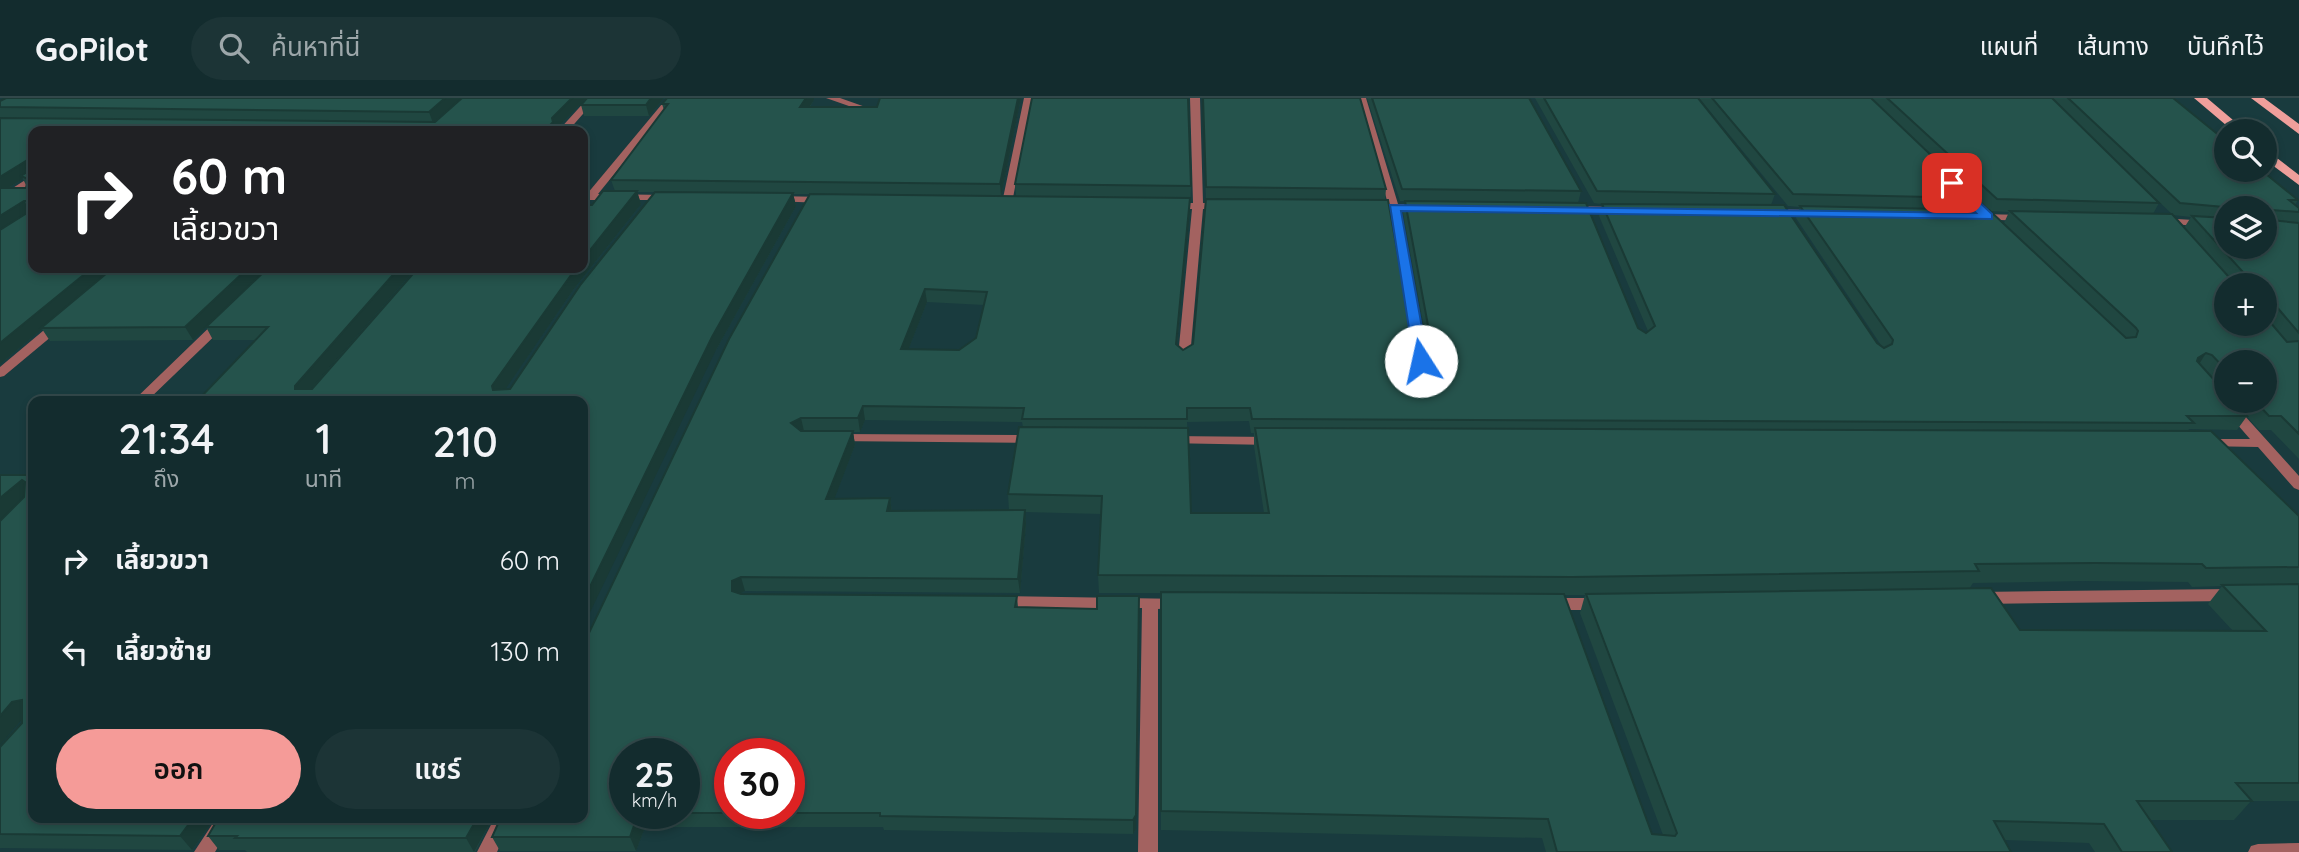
<!DOCTYPE html>
<html lang="th">
<meta charset="utf-8">
<style>
:root{--surface:#132c2e;--page:#1c3436;--text:#f1f3f6;--muted:#9da7aa;--line:#32484a;--accent:#f59b98}
body{margin:0;font-family:Quicksand,"Noto Sans Thai",sans-serif;background:var(--page);color:var(--text);height:100vh;display:flex;flex-direction:column;font-size:26px;white-space:nowrap}
*{box-sizing:border-box;margin:0}
p{font-size:23px;color:var(--muted)}
.icon{flex:none;width:38px;height:38px;fill:none;stroke:currentColor;stroke-width:2;stroke-linecap:round;stroke-linejoin:round}
.map{position:relative;flex:1;overflow:hidden}
.sheet{position:absolute;left:28px;top:298px;width:560px;height:427px;display:flex;flex-direction:column;background:var(--surface);border-radius:14px;box-shadow:0 4px 10px #0003,0 0 0 2px var(--line)}
.sheet>*{flex:none}
.hud{position:absolute;left:28px;top:28px;width:560px;height:147px;border-radius:14px;box-shadow:0 4px 10px #0003,0 0 0 2px var(--line);background:#202124;color:#fff;overflow:hidden}
.buttons{position:absolute;left:2214px;top:21px;display:grid;gap:14px}
.buttons a{display:grid;place-items:center;width:63px;height:63px;border-radius:50%;background:var(--surface);box-shadow:0 4px 10px #0003,0 0 0 2px var(--line);font-size:35px}
.speed{position:absolute;left:609px;top:640px;display:flex;gap:14px;font-size:35px;font-weight:700;text-align:center}
.speed>*{display:grid;place-content:center;width:91px;height:91px;border-radius:50%;background:var(--surface);box-shadow:0 4px 10px #0003,0 0 0 2px var(--line);line-height:1}
.speed small{font-size:18px;font-weight:400}
.speed .limit{border:10px solid #d22;background:#fff;color:#111}
.pin{position:absolute;display:grid;place-items:center;width:60px;height:60px;color:#fff;margin:-30px;border-radius:14px;box-shadow:0 4px 10px #0006}
.me{position:absolute;width:77px;margin:-38px;rotate:350deg;stroke-linejoin:round;filter:drop-shadow(0 0 5px #0008)}
.turn{display:flex;align-items:center;gap:24px;height:147px;padding:0 28px;font-size:32px}
.turn .icon{width:91px;height:91px;stroke-width:2.5}
.turn b{display:block;font-size:49px;line-height:60px}
.eta{display:flex;justify-content:space-evenly;align-items:center;height:119px;text-align:center}
.eta b{font-size:42px;font-weight:600;line-height:49px}
.primary-button{display:flex;gap:14px;margin-top:auto;padding:14px 28px}
.primary-button a{flex:1;height:80px;border-radius:42px;background:var(--accent);color:#111;font-size:28px;font-weight:600;line-height:80px;text-align:center}
.primary-button a+a{background:var(--page);color:var(--text)}
ul{padding:0;list-style:none}
li{display:flex;align-items:center;gap:21px;height:91px;padding:0 28px}
li div{flex:1}
li b{display:block;font-size:26px}
li em{font-style:normal}
header{display:flex;align-items:center;gap:42px;box-sizing:border-box;height:98px;padding:0 35px;background:var(--surface);border-bottom:2px solid var(--line)}
header strong{font-size:33px}
nav{display:flex;gap:38px;margin-inline-start:auto;font-size:24px}
.search{width:490px;height:63px;background:var(--page);display:flex;align-items:center;gap:18px;box-sizing:border-box;padding:0 24px;border-radius:38px;color:var(--muted);font-size:26px}
.map>svg:first-child{display:block}
.lines{fill:none;stroke-linecap:round;stroke-linejoin:round}
.street{fill:#a36260;fill-rule:evenodd}
.primary{fill:#ef9f9b;fill-rule:evenodd}
.wall{fill:#204741;fill-rule:evenodd}
.shaded-wall{fill:#1a3a35}
.building{fill:#25534c;stroke:#1a3a35;stroke-width:2;fill-rule:evenodd}
.route{fill:#1a73e8;stroke:#114b97;stroke-width:2}
</style>
<header>
<strong>GoPilot</strong>
<div class="search"><svg class="icon" aria-label="search" viewBox="0 0 24 24"><circle cx="10" cy="10" r="6"/><path d="M15 15l6 6"/></svg>ค้นหาที่นี่</div>
<nav><a>แผนที่</a><a>เส้นทาง</a><a>บันทึกไว้</a></nav>
</header>
<div class="map">
<svg width="2299" height="754" viewBox="0 0 2299 754">
<rect width="100%" height="100%" fill="#193b3e"/>
<g class="lines">
<path class="street" d="M588,0h9l-29,33h-10z
M667,0h9l-78,96 69,1 5,3 -1,2h-88v-6h4z
M826,0h14l34,12 -8,2z
M1024,0h8l-20,105 -5,3 -5,-3z
M1190,0h10l3,105h21l5,3 -5,3h-21l-13,148 -6,4 -6,-4 14,-148h-21l-5,-3 5,-3h22z
M1358,0h8l32,106 25,1 5,3 -5,3h-23l27,150 -6,4 -6,-4 -26,-150 -19,-1 -5,-3 5,-3h18z
M33,77v7l-20,15h-8v-4z
M775,98l50,1 5,3 -5,3 -54,-2 -1,-2z
M1570,108l49,1 5,3 -5,3 -53,-2v-4z
M1769,111l46,1 5,3 -5,3 -50,-2 -1,-2z
M1979,116l46,1 5,3 -5,3 -50,-2 -1,-2z
M2161,120l65,4v6l-69,-5 -1,-2z
M224,218l6,4 -2,3 -81,78h-14l87,-84z
M60,221l6,4 -2,3 -60,50 -4,1v-10l56,-47z
M2230,306l5,1 64,71v14l-5,-2 -36,-41 -57,-1 -2,-3 7,-4h44l-27,-31z
M837,336l197,1 7,4 -7,4 -202,-2 -2,-3 2,-3z
M1170,338l102,1 7,4 -7,4 -107,-2 -2,-3z
M2231,491l6,2 2,4 -2,4 -6,2 -252,3 -6,-2 -2,-4 2,-4 6,-2z
M999,498l185,3 2,4 -2,4 -26,2v243h-20l4,-244h-143l-6,-2 -2,-4 2,-4z
M1548,500h53l6,2 2,4 -2,4 -6,2h-53l-6,-2 -2,-4 2,-4z
M217,719h19l-21,35h-21z
M495,719h18l-16,35h-20z
M2299,745v9h-51l3,-6 7,-2z"/>
<path class="primary" d="M2194,0h13l39,33h-13z
M2251,0h13l35,26v10z
M2264,50l35,27v10l-35,-26z"/>
</g>
<path class="wall" d="M462,0h124l-30,31 -523,139h383l-105,121h1l303,-198 -4,-11 53,-70 -2,-6 152,-6v2l-4,7h67l3,-9h141l-20,98h15l-1,-12 176,2 -1,25 -13,133 6,6 10,-6 13,-145 -3,-101h157l26,91 -1,11 30,148 7,6 6,-4 -25,-137 2,-12h-5l-33,-103h162l52,93 -3,12 60,125 8,5 2,-2 -49,-115 3,-12 -8,-1 -59,-105h163l77,96 -4,11 106,138 6,5 -87,-130 4,-11 -12,-1 -89,-108h474l125,102 -3,5 4,3v251l-28,-29h-12l-18,-20 6,6 -10,14 -48,-1 -1,2 111,85v285h-48l-17,19h-84l22,32h-77l-6,-9 -84,-3 6,12h-465l-4,-14 -381,-8v-237h-62l-1,-18 3,-61 -76,-2 1,12 -6,69 -275,-2 -6,3 278,2 1,11 79,2 39,220 -3,5 -249,-4 -1,-3h-238l-9,24h-136l-8,-14 95,-200 223,-443h-17l3,12 -80,144 -133,51h-386l58,-61h-42l-7,-13 -13,13 -143,1 -8,-12 -42,35v-263zM1894,22l97,91 18,1 -5,11 83,79 -116,-92 5,-12zM2115,62l58,55 18,2 -7,11 -31,-14 6,-11zM23,81l3,6v3h-18zM637,94h18l-145,197h-5l68,-99 68,-86zM2226,110h38l-38,39zM927,204l57,3 -8,33 -17,12h-51zM2226,264l38,39h-38zM865,322l157,2 1,5 -15,67 1,17h-117l-2,-13 -56,1 21,-54 -2,-13h7zM1249,323l2,12h3v13l10,67h-73l-4,-91zM2083,483l105,1 4,5 30,-1 -14,18 25,27 -213,-1 -51,-41 4,-6zM1564,497h21l-5,18 83,222 -11,-1zM684,656v60h-59zM730,656h59v60h-59z
M587,0h77l-15,18h-65l-3,-11z
M0,377h33v342h182l-23,33 -192,-2v-101l22,-24z
M493,719l-18,35h-228l-2,-2h-26l-11,-14z"/>
<path class="shaded-wall" d="M445,0h17l-29,25 -4,-11z
M572,0h14l-30,31v2h-11l7,-13z
M651,0h13l-15,18 -3,-11z
M806,0h8v2l-12,18 -2,-11z
M1018,0h3l-20,98 -1,-12z
M26,63l7,11 -12,4 2,3 -17,10 -6,1v-13z
M637,93l4,13 -68,86 -75,110 -5,-10 -1,-4 76,-109 8,-9h7v-9z
M793,95l3,13 -80,144 -133,277v-26l129,-264z
M1190,100v13l-15,146 1,-13z
M24,103l8,12 -32,21v-18z
M92,170h23l-74,60 1,1 -42,35v-21z
M248,170h19l-74,72 -8,-13z
M399,170h17l-114,131 -7,-10v-3z
M925,191l2,13 -24,61 -2,-14z
M2276,208l-9,13 -3,1v-10z
M2206,255l-8,13v-8z
M863,308l2,14 -5,12 -2,-14z
M801,320l3,13 -9,6 -4,-14z
M853,333l2,14 -26,68 -3,-14z
M22,382l10,14 -32,27v-23z
M890,400l2,14 -5,-1z
M1025,412l1,14 -6,69 -2,-14z
M741,479l4,14 -8,4 -5,-4v-10z
M1139,498l-3,233 -3,5v-14z
M22,602l3,16 -25,29v-29l12,-14z
M638,716l7,13 -9,24 -6,-14z
M194,719h21l-23,33 -12,-14z
M478,719h15l-19,35 -8,-14z"/>
<path class="building" d="M6,0h439l-16,14 -429,-5v-6z
M462,0h110l-20,20 1,4 -8,9h-512v137h59l-92,75v-113l27,-17v-12h-3l-24,15v-28h26l2,-9 -7,-3 6,-4 -1,-11 -26,16v-59l435,4z
M587,0h64l-5,7h-65z
M667,0h139l-6,9h77l3,-9h138l-18,86 -389,-4 57,-76h-6z
M1032,0h156l3,88 -176,-2z
M1203,0h157l26,91 -180,-2z
M1372,0h157l52,93 -179,-2z
M1544,0h154l77,96 -178,-3z
M1712,0h159l105,100 -183,-4z
M1887,0h165l107,105 -162,-4z
M2068,0h105l53,43v29h35l37,30h-9l10,8v4l-27,-2 -3,3 1,7 29,3v110l-23,-27 -12,4v-25h-38v39h38v-9l23,27 12,-1v93l-18,-18h-12l-14,-15h9v-39h-38v8l-14,-15 -6,-2 -8,5 -1,3 29,32v8h7l14,15h-60l7,7 -942,-4 -2,-11h-63v11h-165l2,-11 -161,-2 -5,12h-57l-10,5 10,8h52l-27,68 64,-1 -3,13 138,-1 -7,69 -277,-2 -9,4v10l9,3 276,2 -2,11 82,2v-13h42l-3,219 -3,5 -253,-4v-3h-91v-59h-59v59h-46v-59h-59v60h13l-8,23h-138l9,-20h82v-177l4,-3 142,-298 81,-145 380,4 -14,146 7,6 10,-6 13,-145 182,1 27,148 7,6 10,-7 -27,-146 181,2 52,125 8,5 9,-7 -53,-122 182,1 93,138 7,5 8,-4 1,-4 -93,-134 189,4 137,128 10,-1 2,-6 -2,-3 -126,-117 162,3 56,62 8,1 7,-5 -51,-56 34,2v29h38v-39h-29l-55,-5zM925,191l62,3 -11,46 -17,12 -58,-1z
M603,93h34l-54,68v-54h9z
M655,94l138,1 -81,144 -129,264v-200h-386l71,-74h-62l62,-59h131l-104,118v3h17l106,-121h158l-84,118 1,4 17,-1 71,-105z
M113,170h135l-63,59 -144,1z
M1019,329l169,1 3,85h78l-14,-85 956,3 88,85v51l-93,1 -4,-4 -107,-1 -120,1 4,7 -407,6 -474,-2 4,-79 -94,-2z
M0,377h33v342h161l-14,19 -180,-2v-87l22,-24v-23l-10,2 -12,14v-195l24,-24 1,-15 -3,-2 -22,18z
M2299,486v199h-63l16,18h-115l35,51h-50l-18,-28 -110,-3 17,31h-454l-9,-33 -387,-8v-219l403,2 88,240 23,2 2,-3 -91,-239 405,-6 29,42 246,1 -44,-46z
M219,719h259l-12,21h-231l2,-2h-29z"/>
<path class="route" d="M1948,82h8l36,34v5l-591,-8 27,150 -7,5 -7,-5 -24,-156 586,8 -28,-28z"/>
</svg>
<div class="buttons">
<a><svg class="icon" aria-label="search" viewBox="0 0 24 24"><circle cx="10" cy="10" r="6"/><path d="M15 15l6 6"/></svg></a>
<a><svg class="icon" aria-label="layers" viewBox="0 0 24 24"><path d="M12 4l9 5-9 5-9-5zM3 14l9 5 9-5"/></svg></a>
<a>+</a>
<a>−</a>
</div>
<div class="speed"><div>25<small>km/h</small></div><div class="limit">30</div></div>
<div class="pin" style="left:1952px;top:85px;background:#d93025"><svg class="icon" aria-label="arrive" viewBox="0 0 24 24"><path d="M6 21V4h12l-3 4 3 4H6"/></svg></div>
<svg class="me" style="left:1421px;top:263px" viewBox="-20 -20 40 40"><circle r="19" fill="#fff"/><path d="M0-13L10 11 0 6-10 11z" fill="#1a73e8"/></svg>
<div class="hud">
<div class="turn"><svg class="icon" aria-label="right" viewBox="0 0 24 24"><path d="M7 20v-9h11M14 6l5 5-5 5"/></svg><div><b>60 m</b>เลี้ยวขวา</div></div>
</div>
<section class="sheet">
<div class="eta">
<div><b>21:34</b><p>ถึง</p></div>
<div><b>1</b><p>นาที</p></div>
<div><b>210</b><p>m</p></div>
</div>
<ul>
<li><svg class="icon" aria-label="right" viewBox="0 0 24 24"><path d="M7 20v-9h11M14 6l5 5-5 5"/></svg><div><b>เลี้ยวขวา</b></div><em>60 m</em></li>
<li><svg class="icon" aria-label="left" viewBox="0 0 24 24"><path d="M17 20v-9H6M10 6l-5 5 5 5"/></svg><div><b>เลี้ยวซ้าย</b></div><em>130 m</em></li>
</ul>
<div class="primary-button"><a>ออก</a><a>แชร์</a></div>
</section>
</div>
